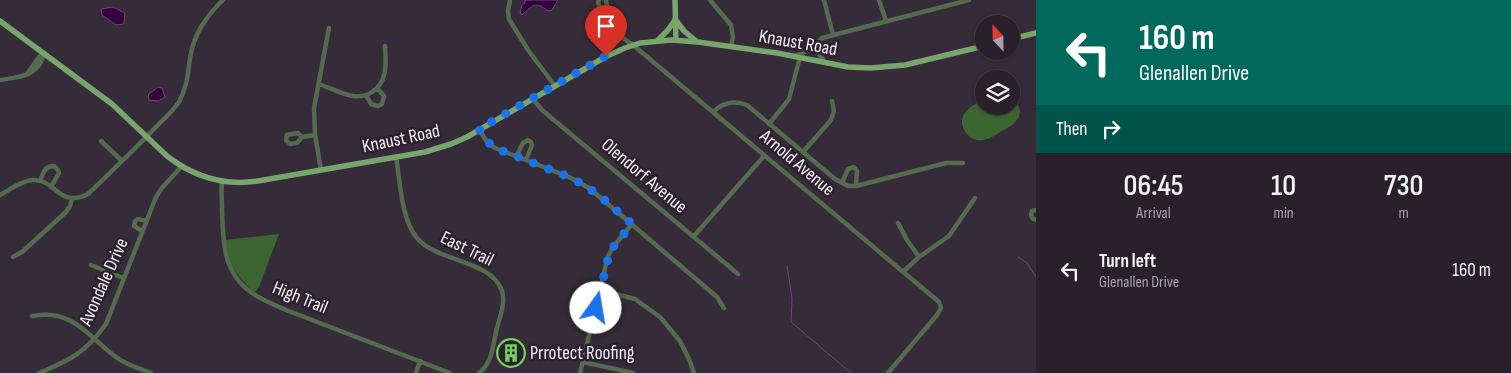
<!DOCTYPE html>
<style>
:root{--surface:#28202a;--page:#302832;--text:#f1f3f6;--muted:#a5a3a8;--line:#443e47}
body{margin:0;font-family:"Sofia Sans Condensed",sans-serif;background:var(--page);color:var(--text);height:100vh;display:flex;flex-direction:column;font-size:19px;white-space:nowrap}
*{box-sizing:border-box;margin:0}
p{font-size:16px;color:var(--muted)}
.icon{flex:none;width:28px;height:28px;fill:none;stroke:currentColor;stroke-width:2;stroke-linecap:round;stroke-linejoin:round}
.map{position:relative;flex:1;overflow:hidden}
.panel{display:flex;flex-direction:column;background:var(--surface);width:475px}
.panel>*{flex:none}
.top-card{background:#00695c;color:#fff;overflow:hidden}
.needle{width:32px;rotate:338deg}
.fabs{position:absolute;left:975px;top:15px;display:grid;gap:10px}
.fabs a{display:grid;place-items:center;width:45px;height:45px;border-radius:50%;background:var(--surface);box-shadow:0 1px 4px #0004,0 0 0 1px var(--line);font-size:25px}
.pin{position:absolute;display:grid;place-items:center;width:42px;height:42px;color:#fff;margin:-51px -21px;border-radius:50% 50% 50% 0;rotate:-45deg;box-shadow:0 0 5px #0007}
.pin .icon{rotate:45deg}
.me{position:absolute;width:55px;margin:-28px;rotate:13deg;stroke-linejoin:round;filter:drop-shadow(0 0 4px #0008)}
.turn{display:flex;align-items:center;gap:18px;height:105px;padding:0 20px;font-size:22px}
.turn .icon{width:65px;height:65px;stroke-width:2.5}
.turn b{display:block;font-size:35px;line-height:42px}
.then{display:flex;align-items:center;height:48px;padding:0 20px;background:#0003;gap:10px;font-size:19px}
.eta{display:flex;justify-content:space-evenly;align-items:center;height:85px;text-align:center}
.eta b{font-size:30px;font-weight:600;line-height:35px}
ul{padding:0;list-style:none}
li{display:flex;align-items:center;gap:15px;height:65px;padding:0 20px}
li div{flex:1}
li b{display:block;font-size:19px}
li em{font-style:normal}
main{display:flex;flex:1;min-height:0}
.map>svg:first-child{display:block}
.green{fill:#3c6631}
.water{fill:#34003d;stroke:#6e4774}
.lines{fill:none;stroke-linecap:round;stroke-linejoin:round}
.stream{stroke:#6e4774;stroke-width:1}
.minor{stroke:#556b4f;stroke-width:4.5}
.major{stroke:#77a66c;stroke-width:5.5}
.route{stroke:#1a73e8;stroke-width:9;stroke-dasharray:0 16.2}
.labels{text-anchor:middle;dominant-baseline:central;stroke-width:5;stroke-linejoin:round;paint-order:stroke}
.street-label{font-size:19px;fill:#f5eef6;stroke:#2c212e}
.poi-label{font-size:19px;fill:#f5eef6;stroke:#2c212e;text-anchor:start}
</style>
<main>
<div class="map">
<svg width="1036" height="373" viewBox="0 0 1036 373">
<rect width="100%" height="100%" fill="#362b38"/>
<path class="green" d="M1011,96c17,16 7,27 -9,35 -10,6 -21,14 -32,6 -4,-3 -7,-8 -8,-13 -1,-14 12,-19 22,-24v6h27z
M279,234l-20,53 -4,5 -4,-2 -20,-24 -6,-26z"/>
<path class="water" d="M525,0h33l-6,10 -4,1c-13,-10 -15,-6 -26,4l-2,-3 2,-7 3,-2z
M113,7l12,6 -1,11 -8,1 -14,-10 -1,-6z
M158,87l4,1 3,9 -7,4 -9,-1 -1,-3 1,-3z"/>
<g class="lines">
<path class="stream" d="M1018,257l9,6 9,14
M787,266l5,32 -1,24 60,51"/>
<path class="minor" d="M510,0l-2,11 1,8 19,31 27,36
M599,0l-1,3c7,18 18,32 35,42l306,257 2,6 -4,7 -49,58
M710,0l21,25 2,12 -2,9
M824,0l9,35
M879,0l7,21
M604,15l3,-9 -1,-6
M816,46l4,10 6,7
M795,56l17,-7 10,-11 147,-38
M27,74l12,-17 5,-4
M0,80c19,-3 39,-3 44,-27
M319,84c11,4 23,10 34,12 7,1 13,0 19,-4 16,-10 14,-29 13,-46
M366,95l5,9 7,2 4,-2 2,-8 -7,-8
M533,99l9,11 196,164
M713,112c10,-10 21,-12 34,-7l88,74 13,7h8l90,-23h17
M769,124l20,-25 11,-42
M479,129l8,13 8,6 74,29 20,11 128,109 7,11
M302,137l-4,-4 -11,2 -1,5 4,4 7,-1 5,-6 13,-2
M101,141l21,20
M803,152l28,-32 3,-9 -2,-10
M396,157c4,23 5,62 21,81 20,24 75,22 85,53 4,12 -3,28 -6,41 -3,13 -4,32 -17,41
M516,157l7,-14 5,-3 3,2 1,3 -6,15
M321,170l-6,-35 -1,-27 15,-80
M40,181c3,-7 5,-16 14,-15l4,4 1,3 -8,14
M222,181c-1,9 0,18 0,27 1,33 0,64 30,85 10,7 23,12 34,17l164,63
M842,183l6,-14 6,-2 3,4 -1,15
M0,195c10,-5 20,-14 32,-15 24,-2 26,29 56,14 23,-22 46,-44 68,-67 8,-8 17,-16 23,-25 8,-14 9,-29 11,-44 4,-25 16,-41 33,-58
M1036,210l-4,1 -1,3 1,4 4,2
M898,223l9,17 12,17
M142,231l-8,-5 1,-5 3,-2 8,2
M694,236l70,-80
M13,257l9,-5 44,-40 4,-6 2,-7
M91,265l32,13
M903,272l16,-15 30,-21 26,-38
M600,290l35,9 25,18 20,24 9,18 5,14
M32,316c6,-1 13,-2 19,-1 27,2 45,28 65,42 10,8 23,11 35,16
M583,362l50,11
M39,373c32,-13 47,-21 67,-49l50,-127 6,-9 19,-21
M416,373l4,-12
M580,373l28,-117 5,-9 19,-23"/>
<path class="major" d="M675,0l1,40
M675,19l9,12 12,10
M0,21l112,83 55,52c27,21 58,30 91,25l167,-29 26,-8 16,-7 140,-81 18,-8 15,-5 31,-3 27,2 79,11 71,14 23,1 34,-3 79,-19
M1011,39l25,-6
M657,41l11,-11 7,-10"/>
</g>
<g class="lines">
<path class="route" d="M596,308l14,-57 22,-27 -32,-28 -16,-11 -15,-8 -74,-29 -7,-6 -9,-13 127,-73"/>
</g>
<defs>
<symbol id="building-ring" viewBox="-11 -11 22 22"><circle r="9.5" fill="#2c212e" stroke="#74d25c" stroke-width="1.5"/><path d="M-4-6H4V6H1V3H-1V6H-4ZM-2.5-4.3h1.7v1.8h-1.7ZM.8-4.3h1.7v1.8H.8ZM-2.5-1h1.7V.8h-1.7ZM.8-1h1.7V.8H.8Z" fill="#74d25c"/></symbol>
</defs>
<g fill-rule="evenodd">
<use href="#building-ring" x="495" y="337" width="32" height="32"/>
</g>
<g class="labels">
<g class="street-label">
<text transform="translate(798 43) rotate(10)">Knaust Road</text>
<text transform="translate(401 139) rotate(-12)">Knaust Road</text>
<text transform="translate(797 163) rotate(40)">Arnold Avenue</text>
<text transform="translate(644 176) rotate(40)">Olendorf Avenue</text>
<text transform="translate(467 249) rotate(26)">East Trail</text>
<text transform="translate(104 282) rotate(-66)">Avondale Drive</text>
<text transform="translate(300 298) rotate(22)">High Trail</text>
</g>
<g class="poi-label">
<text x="530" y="353">Prrotect Roofing</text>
</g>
</g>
</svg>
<div class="fabs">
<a><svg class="needle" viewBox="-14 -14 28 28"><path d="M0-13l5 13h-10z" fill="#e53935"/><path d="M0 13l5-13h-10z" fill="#a5a3a8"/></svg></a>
<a><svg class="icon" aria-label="layers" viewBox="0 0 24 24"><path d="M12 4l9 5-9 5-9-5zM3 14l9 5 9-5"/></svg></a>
</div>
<div class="pin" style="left:606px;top:56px;background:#d93025"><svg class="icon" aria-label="arrive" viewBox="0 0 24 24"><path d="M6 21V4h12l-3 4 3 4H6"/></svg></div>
<svg class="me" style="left:596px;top:308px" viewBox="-20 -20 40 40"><circle r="19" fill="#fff"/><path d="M0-13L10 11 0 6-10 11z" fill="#1a73e8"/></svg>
</div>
<section class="panel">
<div class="top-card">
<div class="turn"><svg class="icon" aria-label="left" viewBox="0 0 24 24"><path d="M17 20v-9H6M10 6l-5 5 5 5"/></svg><div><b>160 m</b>Glenallen Drive</div></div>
<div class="then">Then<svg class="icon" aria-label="right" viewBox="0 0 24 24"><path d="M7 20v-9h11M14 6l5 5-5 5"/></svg></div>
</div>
<div class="eta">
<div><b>06:45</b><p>Arrival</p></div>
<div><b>10</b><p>min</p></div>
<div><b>730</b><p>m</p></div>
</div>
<ul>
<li><svg class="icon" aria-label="left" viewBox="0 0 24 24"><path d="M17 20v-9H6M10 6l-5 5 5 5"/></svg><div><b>Turn left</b><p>Glenallen Drive</p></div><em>160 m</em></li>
</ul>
</section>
</main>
